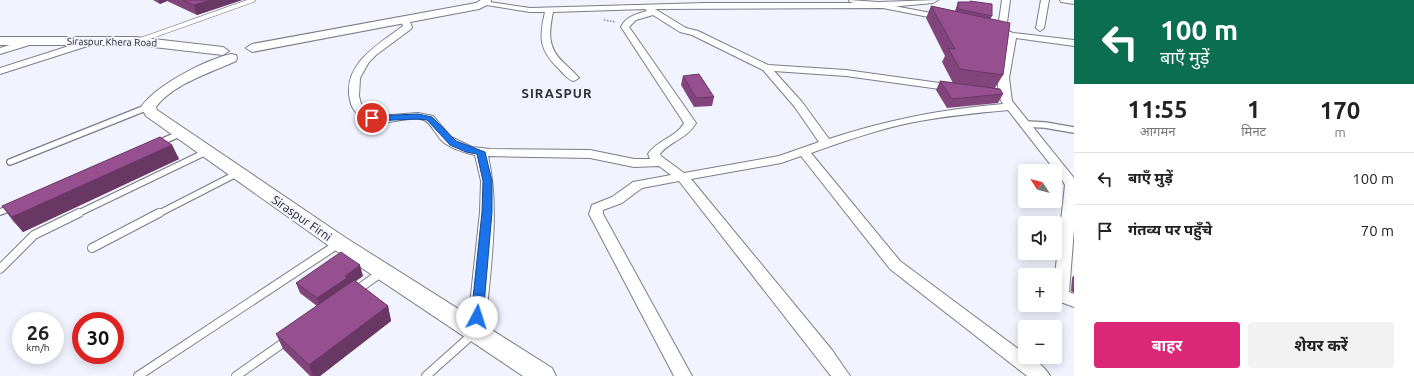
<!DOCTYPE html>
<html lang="hi">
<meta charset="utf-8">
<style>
:root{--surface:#fff;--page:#f2f2f2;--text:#222;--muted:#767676;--line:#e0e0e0;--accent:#db2777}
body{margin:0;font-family:Ubuntu,"Noto Sans Devanagari",sans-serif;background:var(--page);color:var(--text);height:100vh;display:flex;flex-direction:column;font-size:15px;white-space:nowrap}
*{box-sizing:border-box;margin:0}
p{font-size:13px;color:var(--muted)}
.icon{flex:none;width:22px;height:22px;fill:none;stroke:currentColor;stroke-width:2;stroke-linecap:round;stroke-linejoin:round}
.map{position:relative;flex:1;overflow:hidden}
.details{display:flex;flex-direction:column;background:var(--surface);width:340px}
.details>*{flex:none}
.banner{background:#0b6e4f;color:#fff;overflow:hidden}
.needle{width:26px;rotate:306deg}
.fabs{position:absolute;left:1018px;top:164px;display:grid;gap:8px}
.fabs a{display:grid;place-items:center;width:44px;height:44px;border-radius:4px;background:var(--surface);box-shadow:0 2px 10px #0003;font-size:20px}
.speed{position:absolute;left:12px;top:312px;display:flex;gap:8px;font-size:20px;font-weight:700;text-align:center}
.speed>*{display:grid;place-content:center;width:52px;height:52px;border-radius:50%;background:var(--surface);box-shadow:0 2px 10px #0003;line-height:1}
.speed small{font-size:10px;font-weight:400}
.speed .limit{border:6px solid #d22;background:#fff;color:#111}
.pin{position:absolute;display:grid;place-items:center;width:34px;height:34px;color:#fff;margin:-17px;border:2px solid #fff;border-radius:50%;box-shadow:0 1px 4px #0007}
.me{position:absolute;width:44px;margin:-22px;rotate:5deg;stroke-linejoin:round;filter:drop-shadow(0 0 3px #0008)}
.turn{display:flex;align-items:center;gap:14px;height:84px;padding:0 20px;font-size:18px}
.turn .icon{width:52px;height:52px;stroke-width:2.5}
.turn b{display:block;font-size:28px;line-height:34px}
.eta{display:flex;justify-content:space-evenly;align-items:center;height:68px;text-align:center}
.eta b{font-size:24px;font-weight:700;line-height:28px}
.action{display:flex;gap:8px;margin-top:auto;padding:8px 20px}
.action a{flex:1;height:46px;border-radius:4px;background:var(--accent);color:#fff;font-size:16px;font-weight:700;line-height:46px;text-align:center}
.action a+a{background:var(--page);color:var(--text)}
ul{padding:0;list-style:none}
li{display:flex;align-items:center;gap:12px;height:52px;padding:0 20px;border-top:1px solid var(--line)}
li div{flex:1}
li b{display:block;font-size:15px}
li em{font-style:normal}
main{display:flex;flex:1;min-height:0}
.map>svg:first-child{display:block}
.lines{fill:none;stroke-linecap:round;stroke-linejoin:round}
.lane-far2-casing{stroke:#7c7d87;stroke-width:5.5}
.lane-far1-casing{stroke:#7c7d87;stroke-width:8}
.lane-casing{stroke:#7c7d87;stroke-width:10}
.street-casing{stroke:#7c7d87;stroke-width:2}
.secondary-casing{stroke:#7c7d87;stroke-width:2}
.path{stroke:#878990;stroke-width:1.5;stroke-dasharray:1.5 1.5;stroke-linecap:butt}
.lane-far2{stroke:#fff;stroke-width:4}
.lane-far1{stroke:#fff;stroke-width:5.5}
.lane{stroke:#fff;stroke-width:8}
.street{fill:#fff;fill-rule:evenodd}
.secondary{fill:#fff;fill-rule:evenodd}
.wall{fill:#81447b}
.shaded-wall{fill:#693764}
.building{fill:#964f8f;stroke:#693764}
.route{fill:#1a73e8;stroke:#114b97}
.labels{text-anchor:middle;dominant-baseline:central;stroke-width:3.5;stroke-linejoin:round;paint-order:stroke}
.far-street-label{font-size:10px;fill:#1b1c20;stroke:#f1f3fe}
.street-label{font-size:12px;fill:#1b1c20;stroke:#f1f3fe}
.far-district-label{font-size:13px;font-weight:bold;letter-spacing:1px;fill:#2d2f37;stroke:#f1f3fe}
</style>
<main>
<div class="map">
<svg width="1074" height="376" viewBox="0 0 1074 376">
<rect width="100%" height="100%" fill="#f1f3fe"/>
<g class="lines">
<defs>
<path id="lane-far2" d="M138,41l115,-41"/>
<path id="lane-far1" d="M1025,124l20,1 29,5
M159,143l20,-9
M10,162l138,-55
M0,212l11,-4
M77,214l129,-62
M158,214l80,-41"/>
<path id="lane" d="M92,248l67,-35
M0,269l34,-34 45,-22
M357,290l25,-18
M138,376l200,-132
M236,376l50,-35
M426,376l47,-42"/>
<path id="street" d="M1002,0h8l-4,30 7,3 61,7v6l-58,-8 -7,40 3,23 62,77v51l-5,63 5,2v13l-16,-6 -3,-3v-23l10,-90 -4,-7 -53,-68c-32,3 -63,6 -94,12 -35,7 -69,19 -103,31l89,108 125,93v3c9,0 21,11 25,19h-23l-137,-107 -89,-113 -20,7 -90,16 141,171 18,26h-19l-152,-195 -37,7 -20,15 -19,7v4l89,162h-18l-85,-162 3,-9 20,-8 21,-15 38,-7 -12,-9 -25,1 -44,-9 -102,-2c13,57 1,118 -3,176l-3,5 -6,2 -6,-2 -3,-5 13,-120 1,-31 -6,-26c-10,-2 -25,-7 -33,-14 -6,-6 -11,-18 -18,-21 -15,-5 -33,5 -48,2 -13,-3 -24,-9 -26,-22 -8,-36 29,-56 53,-74l-2,-7 4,-2h3l4,10 -1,2 -35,26 -7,7 -9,16 -1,18 2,8 9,10 8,2 40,-3 15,3 18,21 21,10 18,2 100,1 44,9h16l-2,-5c9,-14 29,-17 36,-31l-63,-96c5,-11 16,-13 26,-16l-2,-2 -92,3c-4,20 -6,35 10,50 5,5 11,10 16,16l-5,3c-6,-1 -10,-7 -15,-12 -20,-19 -20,-31 -14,-57h-15l-44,-7 -4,-2 1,-2 47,7 176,-5h172l69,13 1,2 -4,2 -61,-12 -228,1 31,19 12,3 70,34 78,5 108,15 5,3 -5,3 -108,-15 -72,-5 28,31 27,37c57,-19 114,-30 174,-35 -12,-18 1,-47 5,-67l-20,-8 4,-3 6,2zM653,15l27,17 12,3 71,35 31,36 25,36 -40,14 -95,17 -23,-17 -1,-2c10,-13 27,-15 36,-31l-67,-96 7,-7z
M1041,0h8l-5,28 -4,3 -4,-3z
M1060,0h14v4l-13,-2z
M33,38l4,3 -1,2 -36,11v-6z
M94,38l4,3 -1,2 -97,31v-6z"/>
<path id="secondary" d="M481,0h10v3l-12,6 -227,43 -6,-4 6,-4 224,-41z
M849,0l29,2 60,-2 -5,3 -55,5 -28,-6z
M0,37h136l87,10 6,4 -6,4 -87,-10h-136z
M231,54l5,1 1,3 -1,3c-26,12 -63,23 -80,46l1,3 189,128 206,130 4,8h-33l-191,-128 -186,-132 -5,-9c15,-22 64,-47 90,-53z"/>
</defs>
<use href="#lane-far2" class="lane-far2-casing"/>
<use href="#lane-far1" class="lane-far1-casing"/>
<use href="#lane" class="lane-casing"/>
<use href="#street" class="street-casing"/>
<use href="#secondary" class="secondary-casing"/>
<path class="path" d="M604,20l12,2"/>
<use href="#lane-far2" class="lane-far2"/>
<use href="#lane-far1" class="lane-far1"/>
<use href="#lane" class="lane"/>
<use href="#street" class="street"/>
<use href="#secondary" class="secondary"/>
</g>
<path class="wall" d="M153,0h89l-45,15 -30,-14 -7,3z
M958,2l34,14 -2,3 13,56 -8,13 8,6 -5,9 -51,5 -11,-18 4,-9 13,2 -11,-21 3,-6 -19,-38 5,-12 24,5z
M683,76l31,21 -2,9 -18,1 -13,-22z
M172,145l7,14 -156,73 -10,-11 -11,-15z
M1074,275v18l-3,-2 1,-13z
M363,276l-8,5 33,25 3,15 -71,55h-10l-27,-27 -7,-15 41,-28 -17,-13 -4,-10z"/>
<path class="shaded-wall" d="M159,0h8v1l-7,3z
M211,0h31l-45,15 -3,-10z
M172,145l7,14 -156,73 -11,-15z
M360,265l3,11 -14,10 -28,23 -4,-11 28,-22z
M388,306l3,15 -71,55h-7l-4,-11z"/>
<path class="building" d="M182,0h29l-17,5z
M970,1l22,3v12l-34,-7v-7h12z
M931,6l79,17 -7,52 -43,-6 -12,-21 7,1z
M699,74l15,23 -18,1 -13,-22z
M940,81l60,8 3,5 -51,5z
M160,137l12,8 -160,72 -10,-11z
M341,252l19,13 -15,11 2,2 -30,20 -21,-15z
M354,280l34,26 -79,59 -33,-31z"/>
<path class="route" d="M418,114l14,3 24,24 29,11 7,29v31l-9,105 -2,3h-8l-2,-3 11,-105 1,-31 -6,-27 -11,-2 -16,-7 -23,-25 -9,-1 -46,2 -4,-3 4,-2z"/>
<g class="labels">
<g class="far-street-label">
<text transform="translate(112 42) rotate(1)">Siraspur Khera Road</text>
</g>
<g class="street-label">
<text transform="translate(302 218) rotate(35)">Siraspur Firni</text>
</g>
<g class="far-district-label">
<text x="557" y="93">SIRASPUR</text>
</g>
</g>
</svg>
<div class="fabs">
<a><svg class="needle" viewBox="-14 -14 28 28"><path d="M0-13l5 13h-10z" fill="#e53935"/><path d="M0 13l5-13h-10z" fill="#767676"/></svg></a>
<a><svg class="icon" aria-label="sound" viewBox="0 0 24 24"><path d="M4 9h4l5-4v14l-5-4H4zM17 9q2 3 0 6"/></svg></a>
<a>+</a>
<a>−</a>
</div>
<div class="speed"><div>26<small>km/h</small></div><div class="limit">30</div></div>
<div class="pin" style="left:372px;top:118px;background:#d93025"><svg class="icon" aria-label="arrive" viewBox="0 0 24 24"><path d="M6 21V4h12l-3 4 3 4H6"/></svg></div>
<svg class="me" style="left:477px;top:317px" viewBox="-20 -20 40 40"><circle r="19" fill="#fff"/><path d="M0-13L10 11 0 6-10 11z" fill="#1a73e8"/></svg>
</div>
<section class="details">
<div class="banner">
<div class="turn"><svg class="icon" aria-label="left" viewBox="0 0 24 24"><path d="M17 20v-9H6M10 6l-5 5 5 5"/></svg><div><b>100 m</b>बाएँ मुड़ें</div></div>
</div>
<div class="eta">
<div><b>11:55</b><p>आगमन</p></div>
<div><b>1</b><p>मिनट</p></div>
<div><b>170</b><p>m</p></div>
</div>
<ul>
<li><svg class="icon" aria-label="left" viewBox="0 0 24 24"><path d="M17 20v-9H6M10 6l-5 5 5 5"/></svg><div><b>बाएँ मुड़ें</b></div><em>100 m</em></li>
<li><svg class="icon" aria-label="arrive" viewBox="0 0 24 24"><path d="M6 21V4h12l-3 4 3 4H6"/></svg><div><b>गंतव्य पर पहुँचे</b></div><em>70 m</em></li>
</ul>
<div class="action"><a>बाहर</a><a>शेयर करें</a></div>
</section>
</main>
